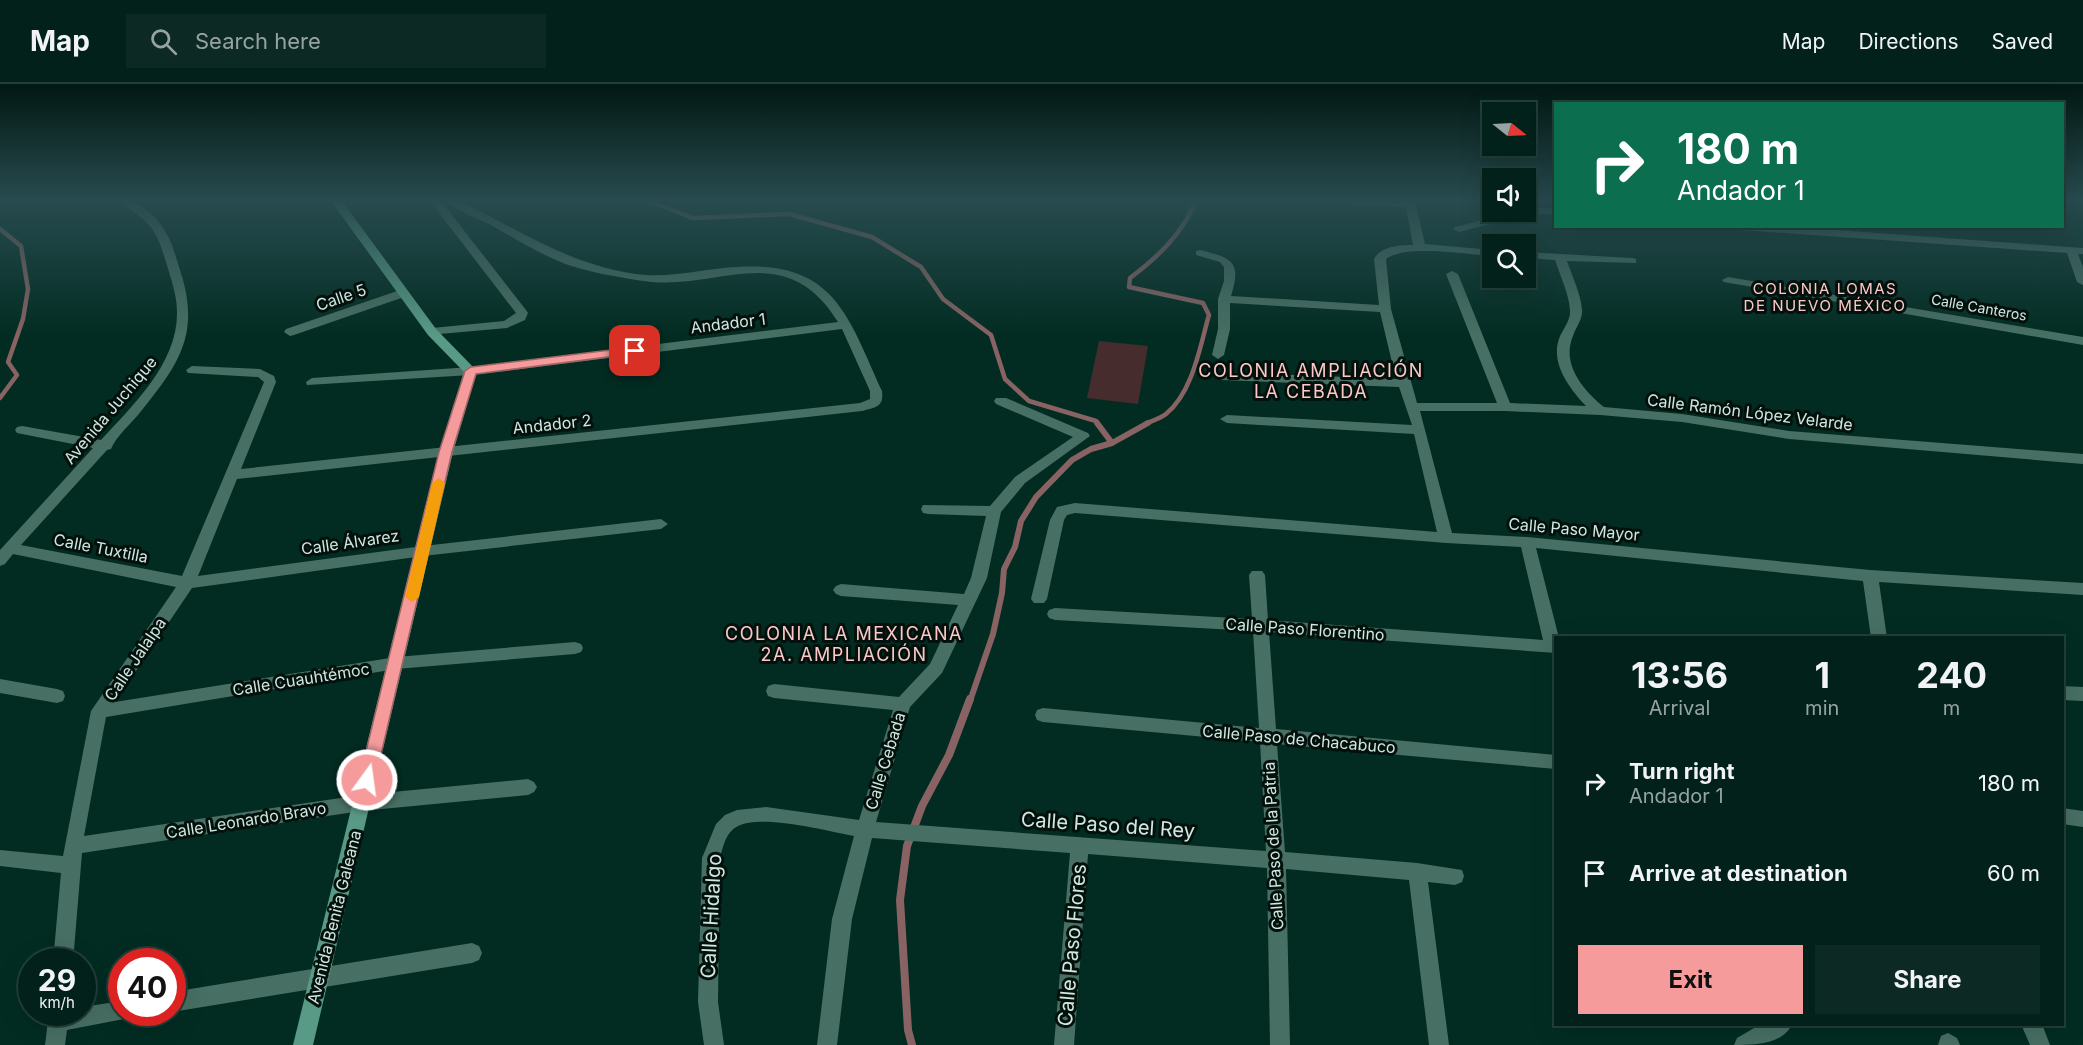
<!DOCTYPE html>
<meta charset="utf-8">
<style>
:root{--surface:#02211a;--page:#0c2923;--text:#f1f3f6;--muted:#96a3a2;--line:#233e39;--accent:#f59b9c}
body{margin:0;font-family:Inter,sans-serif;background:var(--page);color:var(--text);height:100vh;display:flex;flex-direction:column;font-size:22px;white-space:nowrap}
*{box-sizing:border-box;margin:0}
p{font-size:20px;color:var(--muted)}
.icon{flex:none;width:33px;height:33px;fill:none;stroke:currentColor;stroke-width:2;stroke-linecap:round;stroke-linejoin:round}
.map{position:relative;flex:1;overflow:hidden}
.side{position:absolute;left:1554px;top:552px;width:510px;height:390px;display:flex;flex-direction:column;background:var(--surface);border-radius:0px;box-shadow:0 6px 24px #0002,0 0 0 2px var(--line)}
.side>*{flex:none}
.top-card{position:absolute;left:1554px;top:18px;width:510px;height:126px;border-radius:0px;box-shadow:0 6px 24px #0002,0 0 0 2px var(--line);background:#0b6e4f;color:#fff;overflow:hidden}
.needle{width:39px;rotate:108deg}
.fabs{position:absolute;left:1482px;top:18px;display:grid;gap:12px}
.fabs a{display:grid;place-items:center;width:54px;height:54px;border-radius:0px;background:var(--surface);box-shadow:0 6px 24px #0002,0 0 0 2px var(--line);font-size:30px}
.speed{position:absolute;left:18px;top:864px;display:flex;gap:12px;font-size:30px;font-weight:700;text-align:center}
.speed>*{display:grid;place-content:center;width:78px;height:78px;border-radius:50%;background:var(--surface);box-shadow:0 6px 24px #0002,0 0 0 2px var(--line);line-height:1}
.speed small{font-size:15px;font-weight:400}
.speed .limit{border:9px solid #d22;background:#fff;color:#111}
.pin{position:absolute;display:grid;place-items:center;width:51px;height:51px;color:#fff;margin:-26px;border-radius:12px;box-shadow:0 3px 9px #0006}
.me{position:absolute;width:66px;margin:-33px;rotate:14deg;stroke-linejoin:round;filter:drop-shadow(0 0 4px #0008)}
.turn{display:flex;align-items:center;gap:21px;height:126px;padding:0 24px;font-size:27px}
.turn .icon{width:78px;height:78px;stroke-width:2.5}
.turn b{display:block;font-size:42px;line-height:51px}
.eta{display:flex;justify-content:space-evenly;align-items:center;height:102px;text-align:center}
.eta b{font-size:36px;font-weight:700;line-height:42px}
.action{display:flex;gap:12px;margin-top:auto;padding:12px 24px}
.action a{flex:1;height:69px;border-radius:0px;background:var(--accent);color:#111;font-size:24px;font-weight:700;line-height:69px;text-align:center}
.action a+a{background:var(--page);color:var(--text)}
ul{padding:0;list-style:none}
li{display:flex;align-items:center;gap:18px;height:90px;padding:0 24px}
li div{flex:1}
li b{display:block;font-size:22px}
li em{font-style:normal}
header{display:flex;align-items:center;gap:36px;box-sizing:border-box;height:84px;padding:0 30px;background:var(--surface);border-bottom:2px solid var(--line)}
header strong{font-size:28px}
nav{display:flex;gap:33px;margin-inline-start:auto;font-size:21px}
.search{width:420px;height:54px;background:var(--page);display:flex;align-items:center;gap:15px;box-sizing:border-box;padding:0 21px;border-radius:0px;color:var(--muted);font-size:22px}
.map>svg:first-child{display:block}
.green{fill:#462c2c}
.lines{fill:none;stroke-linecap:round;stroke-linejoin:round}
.stream-far2{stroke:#896363;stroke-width:4.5}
.stream-far1{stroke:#896363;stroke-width:6}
.stream{stroke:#896363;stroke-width:8}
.street{fill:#486f63;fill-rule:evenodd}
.secondary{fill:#589a86;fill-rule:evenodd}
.route{fill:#f59b9c;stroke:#9f6565;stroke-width:1.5}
.slow{fill:#f59e0b}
.labels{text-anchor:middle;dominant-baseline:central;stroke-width:6;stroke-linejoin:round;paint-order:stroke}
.far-street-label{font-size:14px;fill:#d1e7df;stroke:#03110d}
.far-neighbourhood-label{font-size:15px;letter-spacing:1.5px;fill:#fdc8c7;stroke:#03110d}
.street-label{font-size:16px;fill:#d1e7df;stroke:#03110d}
.neighbourhood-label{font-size:18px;letter-spacing:1.5px;fill:#fdc8c7;stroke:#03110d}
.near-street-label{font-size:20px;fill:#d1e7df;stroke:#03110d}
</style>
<header>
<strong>Map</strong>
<div class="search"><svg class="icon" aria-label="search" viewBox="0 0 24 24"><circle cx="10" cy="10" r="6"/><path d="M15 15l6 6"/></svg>Search here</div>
<nav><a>Map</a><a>Directions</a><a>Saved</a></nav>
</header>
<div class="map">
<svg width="2083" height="961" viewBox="0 0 2083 961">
<rect width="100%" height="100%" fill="#022c22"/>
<path class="green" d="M1099,257l49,5 -10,58 -51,-6z"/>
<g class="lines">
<path class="stream-far2" d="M649,117l44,17 96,-4 83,23 49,30 22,32 48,36 14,44 24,22 67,20 2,3
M0,145l21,17 7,43 -5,30 -15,43 9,13 -17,23
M1145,340c7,-3 16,-6 21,-10 27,-22 34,-68 43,-99l-6,-12 -74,-16 1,-9c28,-21 52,-44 66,-77"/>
<path class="stream-far1" d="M1097,339l15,20
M970,617l23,-67 9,-41 2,-24 11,-22 6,-26 15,-24 36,-37 19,-11 21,-6 36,-20"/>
<path class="stream" d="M912,961l-4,-15 -8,-130 7,-54 15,-40 27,-51 21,-56"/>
<path class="street" d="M121,117c22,0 38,18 48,37 5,11 8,23 12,35 19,61 -2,91 -39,137 -10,13 -26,26 -31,39l-4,1 -86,95 161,31 82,-194 -6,-5 -70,-4 -2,-3 6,-4 68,3 14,7 2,6 -35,87 619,-66 10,-4v-8l-28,-62 -371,46 -164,10 -1,-3 6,-4 159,-11 367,-45c-53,-86 -120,-30 -194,-41 -22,-3 -61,-10 -81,-18 -25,-10 -49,-25 -72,-38 -14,-7 -33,-13 -44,-24h14c58,30 119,69 185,74 31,2 61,-7 92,-8 97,-6 110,50 144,124 2,16 -6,16 -20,20l-625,68 -39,97 225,-30 238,-27 7,5 -7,5 -238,27 -231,32 -77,114 281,-45 179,-15 6,2 2,4 -2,4 -6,2 -179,15 -290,48 -22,119 277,-41 167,-16 6,3 3,5 -3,5 -6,3 -167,16 -279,42 -9,109h-20l8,-89 -61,-7v-16l63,6 28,-145 85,-124 -163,-33 -8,10 -5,2v-16l93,-102 -76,-15 -2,-3 2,-3 5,-1 79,14c31,-34 77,-77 76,-128 0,-14 -4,-27 -8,-40 -5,-16 -9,-34 -20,-47 -8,-9 -20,-15 -28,-24z
M430,117h11l85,109 2,3 -3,7 -18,8 -79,7v-6l4,-1 72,-7 12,-8z
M1341,117h74l10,43 67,6v6c-25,-2 -88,-12 -106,3l5,50 26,94h80l-51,-129 6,-3 6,3 52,129 76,3c-17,-18 -37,-44 -26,-70 4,-8 11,-17 10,-26 -1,-16 -10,-35 -15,-50l-29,-2v-6l106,6 4,1v4l-69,-2c5,15 14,33 15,49 1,9 -6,17 -9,26 -12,28 10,54 31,71l78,7 107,17 294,23v10l-294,-25 -107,-17 -82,-7 -95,-4h-85l32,122 75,4 343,33 213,13v12l-204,-13 8,56h-16l-8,-57 -327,-33 23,90h-3v15l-287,-21 7,97 280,26v14l-279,-25 8,108 132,11 45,7 2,6 -2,6 -7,3 -27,-3 21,163h-20l-20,-165 -123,-11 4,176h-20l-3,-177 -179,-14 -14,191h-20l16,-192 -198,-15 -20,81 -15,126h-20l15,-126 22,-83c-28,-5 -91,-22 -116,-10 -12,6 -15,20 -18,32l-2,144 6,43h-20l-6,-43 4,-144 14,-34 9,-9 12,-5 29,-3 93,13 34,-110 -119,-12 -6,-2 -2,-5 2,-5 6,-2 125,13 31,-33 28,-59 -117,-9 -5,-2 -3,-4 3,-4 5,-2 123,10 7,-16 15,-62 -58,-2 -5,-1 -2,-4 2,-4 67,1 25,-29 58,-40 -77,-33 -2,-3 2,-3h10l82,35 2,3 -65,47 -24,29 -14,66 -45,95 -32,34 -34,115 390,29 -6,-109 -217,-20 -6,-2 -2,-5 2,-5 6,-2 216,20 -6,-97 -198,-11 -6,-2 -2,-4 2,-4 6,-2 197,11 -3,-44 3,-4h10l3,4 3,45 275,20 -22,-93 -75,-4 -371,-30 -8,2 -3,5 -17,79 -3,4h-10l-3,-4 19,-79 7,-13 18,-4 362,29 -23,-98 -187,-11 -7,-4 7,-4 185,10 -13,-38 -177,-7 -6,-4 6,-4 174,7 -16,-67 -150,-9v26l-6,26 -6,4 -6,-4 6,-26v-30l6,-18v-14l-4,-5 -24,-7v-4l4,-1c32,8 42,11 31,46l148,9 -5,-46c7,-13 26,-14 39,-14l-7,-38 -60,-3z
M1526,124h30v6h-27l-70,18 -6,-3 2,-2 59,-15h12z
M1722,142h59l302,22v6h-5l5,13v18l-6,-3 -10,-29 -340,-24z
M1728,193l355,60v8l-359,-63 -2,-2z
M403,205l6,4 -2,3 -113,39 -4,1 -6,-4 2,-3z
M0,595l57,10 6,2 2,5 -2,5 -6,2 -57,-10z
M2062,602l21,1v14l-21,-1z
M2062,724l21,3v16l-21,-3z
M472,859l7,3 3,7 -3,7 -7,3 -300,49v-20z
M122,917v11h10l-3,6 -62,12 -2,15h-20l4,-33h33v-5z
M1761,940h31c-9,21 -39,21 -58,21l3,-7z
M2021,940h21l8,21h-20z
M1948,949l9,5 3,7h-22l3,-9z"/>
<path class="secondary" d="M331,117h11l94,128 41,42 -24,81 -140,593h-20l146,-593 25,-80 -36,-37z"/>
</g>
<linearGradient id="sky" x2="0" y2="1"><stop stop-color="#011813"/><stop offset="0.46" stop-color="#284b4f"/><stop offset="1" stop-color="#284b4f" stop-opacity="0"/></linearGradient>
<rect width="2083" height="252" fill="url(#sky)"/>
<path class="route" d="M635,263l4,1v5l-163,21 -24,78 -77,328 -2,5 -6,2 -5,-2 -3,-5 80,-328 26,-81 6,-4z"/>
<path class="slow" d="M439,394l6,5 -26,114 -7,5 -7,-5 27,-114z"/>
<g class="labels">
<g class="far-street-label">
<text transform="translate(1979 223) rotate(10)">Calle Canteros</text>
</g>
<g class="far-neighbourhood-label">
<text x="1825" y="204">COLONIA LOMAS<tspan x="1825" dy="17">DE NUEVO MÉXICO</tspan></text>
</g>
<g class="street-label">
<text transform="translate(341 213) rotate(-19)">Calle 5</text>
<text transform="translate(728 239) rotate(-7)">Andador 1</text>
<text transform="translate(110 326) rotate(-50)">Avenida Juchique</text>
<text transform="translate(1750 328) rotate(7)">Calle Ramón López Velarde</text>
<text transform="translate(552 340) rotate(-6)">Andador 2</text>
<text transform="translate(1574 445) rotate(5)">Calle Paso Mayor</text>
<text transform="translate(350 458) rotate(-8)">Calle Álvarez</text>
<text transform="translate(101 464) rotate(11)">Calle Tuxtilla</text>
<text transform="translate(1305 545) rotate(4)">Calle Paso Florentino</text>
<text transform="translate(135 575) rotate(-56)">Calle Jalalpa</text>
<text transform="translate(301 595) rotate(-9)">Calle Cuauhtémoc</text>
<text transform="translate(1299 655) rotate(5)">Calle Paso de Chacabuco</text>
<text transform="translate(885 677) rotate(-73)">Calle Cebada</text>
<text transform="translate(246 736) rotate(-9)">Calle Leonardo Bravo</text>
<text transform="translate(1273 762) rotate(-93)">Calle Paso de la Patria</text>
<text transform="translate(334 833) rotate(-76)">Avenida Benita Galeana</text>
</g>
<g class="neighbourhood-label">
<text x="1311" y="286">COLONIA AMPLIACIÓN<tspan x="1311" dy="21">LA CEBADA</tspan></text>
<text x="844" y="549">COLONIA LA MEXICANA<tspan x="844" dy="21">2A. AMPLIACIÓN</tspan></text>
</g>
<g class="near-street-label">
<text transform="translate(1108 741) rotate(4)">Calle Paso del Rey</text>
<text transform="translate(711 832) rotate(-87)">Calle Hidalgo</text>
<text transform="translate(1072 861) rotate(-85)">Calle Paso Flores</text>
</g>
</g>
</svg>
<div class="fabs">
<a><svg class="needle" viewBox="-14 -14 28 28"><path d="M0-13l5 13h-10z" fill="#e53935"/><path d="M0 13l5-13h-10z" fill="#96a3a2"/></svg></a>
<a><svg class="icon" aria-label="sound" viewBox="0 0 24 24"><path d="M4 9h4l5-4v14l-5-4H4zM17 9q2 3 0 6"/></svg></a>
<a><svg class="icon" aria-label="search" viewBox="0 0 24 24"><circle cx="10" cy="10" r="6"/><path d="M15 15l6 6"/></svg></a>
</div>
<div class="speed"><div>29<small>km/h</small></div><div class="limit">40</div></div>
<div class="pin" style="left:635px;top:267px;background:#d93025"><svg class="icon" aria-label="arrive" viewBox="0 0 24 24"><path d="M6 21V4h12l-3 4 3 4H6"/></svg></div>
<svg class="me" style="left:367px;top:696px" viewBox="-20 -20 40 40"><circle r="17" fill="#f59b9c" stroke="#fff" stroke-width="3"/><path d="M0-11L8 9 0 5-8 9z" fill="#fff"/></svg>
<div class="top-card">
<div class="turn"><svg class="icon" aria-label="right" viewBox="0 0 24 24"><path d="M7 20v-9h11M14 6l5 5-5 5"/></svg><div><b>180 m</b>Andador 1</div></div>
</div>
<section class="side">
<div class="eta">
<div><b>13:56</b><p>Arrival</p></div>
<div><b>1</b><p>min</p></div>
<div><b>240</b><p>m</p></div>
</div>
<ul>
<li><svg class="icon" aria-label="right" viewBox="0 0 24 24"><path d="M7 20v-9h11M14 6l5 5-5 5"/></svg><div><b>Turn right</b><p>Andador 1</p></div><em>180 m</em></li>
<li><svg class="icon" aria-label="arrive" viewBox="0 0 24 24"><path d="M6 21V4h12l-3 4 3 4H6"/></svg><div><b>Arrive at destination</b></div><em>60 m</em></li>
</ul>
<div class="action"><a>Exit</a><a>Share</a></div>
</section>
</div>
